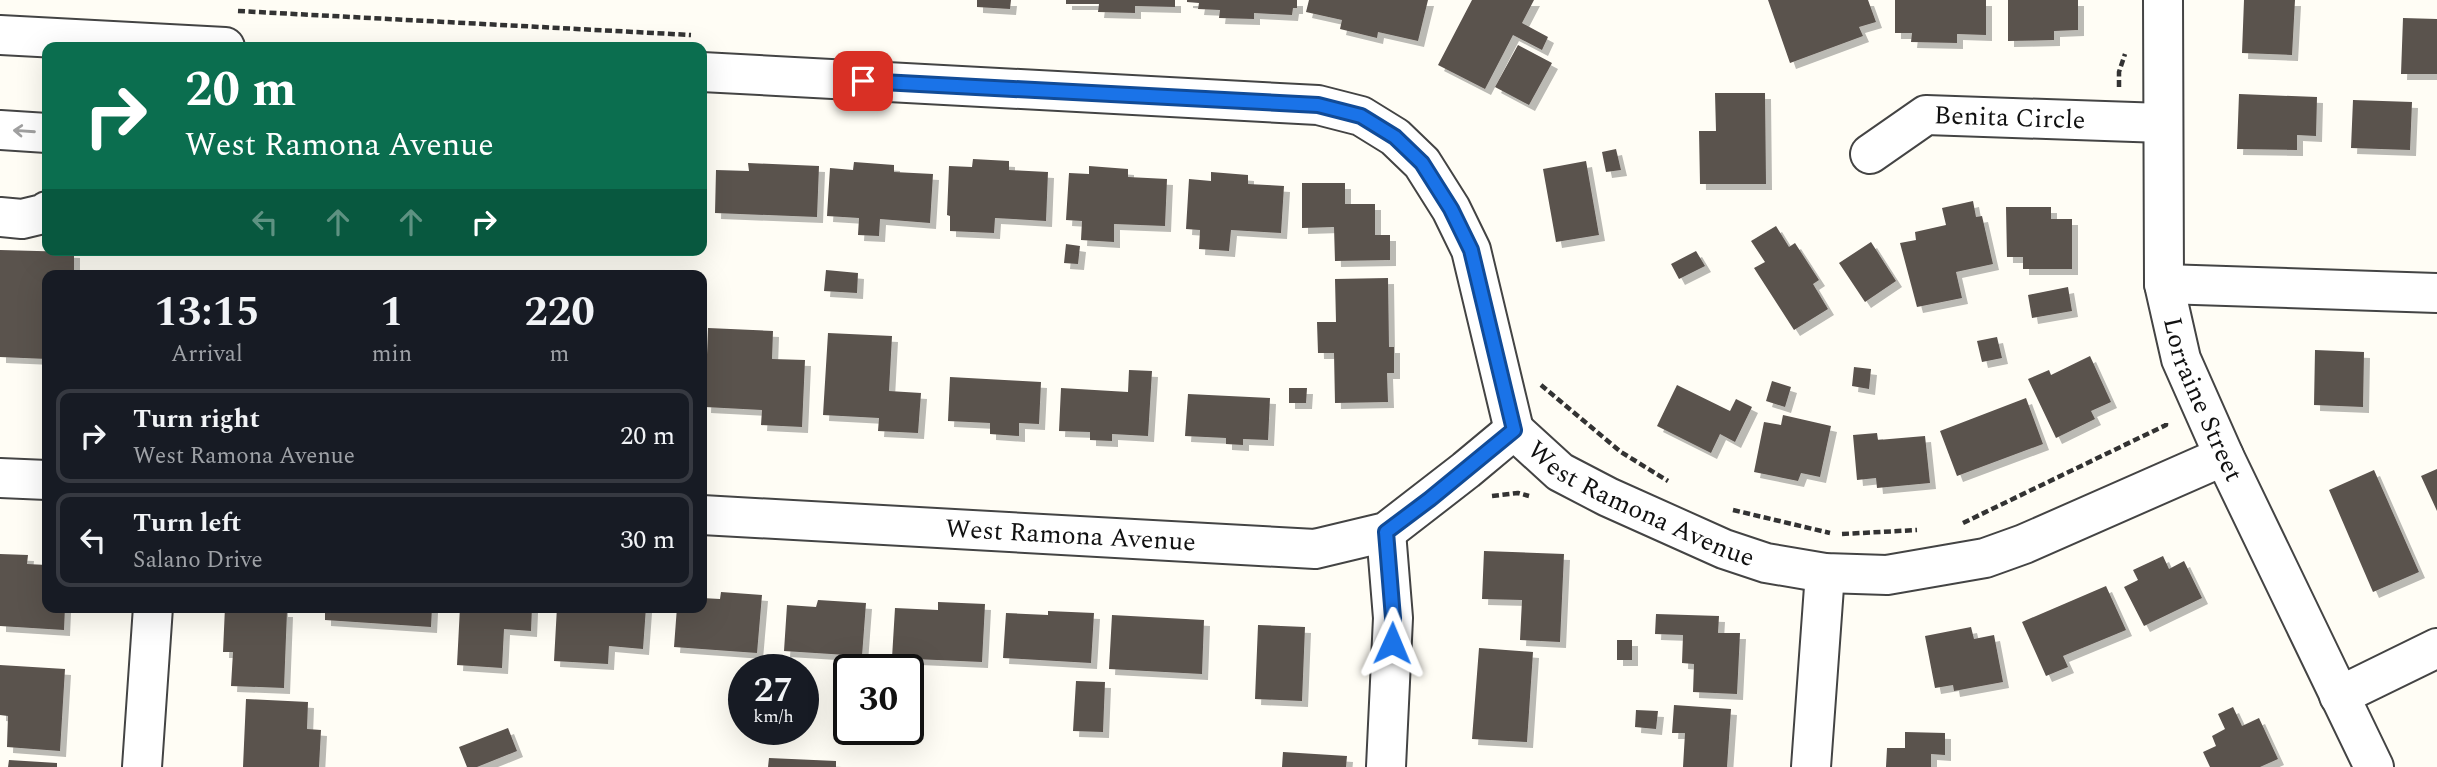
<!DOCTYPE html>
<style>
:root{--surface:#171b24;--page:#242831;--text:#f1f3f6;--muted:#9ea1a6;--line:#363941}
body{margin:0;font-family:Spectral,serif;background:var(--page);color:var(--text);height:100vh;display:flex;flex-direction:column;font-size:26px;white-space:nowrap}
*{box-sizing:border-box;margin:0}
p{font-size:23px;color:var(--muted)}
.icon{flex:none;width:38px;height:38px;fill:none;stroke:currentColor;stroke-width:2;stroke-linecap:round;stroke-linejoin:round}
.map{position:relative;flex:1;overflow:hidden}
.drawer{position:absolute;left:42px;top:270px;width:665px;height:343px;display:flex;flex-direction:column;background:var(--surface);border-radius:14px;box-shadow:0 7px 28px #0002}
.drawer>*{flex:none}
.banner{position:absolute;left:42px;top:42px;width:665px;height:214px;border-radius:14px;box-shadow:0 7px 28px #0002;background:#0b6e4f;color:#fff;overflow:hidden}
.speed{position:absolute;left:728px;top:654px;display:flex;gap:14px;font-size:35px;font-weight:700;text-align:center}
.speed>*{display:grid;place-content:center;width:91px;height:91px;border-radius:50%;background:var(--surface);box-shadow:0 7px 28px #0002;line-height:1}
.speed small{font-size:18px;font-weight:400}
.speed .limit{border:4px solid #111;border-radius:10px;background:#fff;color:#111}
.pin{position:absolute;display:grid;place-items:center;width:60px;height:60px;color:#fff;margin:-30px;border-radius:14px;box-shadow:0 4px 10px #0006}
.me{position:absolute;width:77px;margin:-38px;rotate:1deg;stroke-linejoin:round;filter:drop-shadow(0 0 5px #0008)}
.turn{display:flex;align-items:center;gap:24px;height:147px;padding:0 28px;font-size:32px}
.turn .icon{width:91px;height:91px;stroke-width:2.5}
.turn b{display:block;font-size:49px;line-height:60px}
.lanes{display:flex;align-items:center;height:66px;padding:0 28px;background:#0003;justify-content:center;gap:35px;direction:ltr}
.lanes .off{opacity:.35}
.eta{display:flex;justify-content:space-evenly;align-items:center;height:119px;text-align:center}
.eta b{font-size:42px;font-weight:700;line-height:49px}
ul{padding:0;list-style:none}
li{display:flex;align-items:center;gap:21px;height:94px;margin:0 14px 10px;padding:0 14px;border:4px solid var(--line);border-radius:14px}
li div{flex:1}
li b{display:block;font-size:26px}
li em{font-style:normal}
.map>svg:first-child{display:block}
.building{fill:#5a524d;filter:url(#shadow)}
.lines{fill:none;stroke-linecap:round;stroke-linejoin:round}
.minor-casing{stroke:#444;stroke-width:42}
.path{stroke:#333;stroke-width:4.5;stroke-dasharray:7 3.5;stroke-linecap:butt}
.minor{stroke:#fff;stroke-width:38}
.oneway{stroke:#a0a0a0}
.route-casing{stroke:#114b97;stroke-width:18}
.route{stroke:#1a73e8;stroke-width:12}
.labels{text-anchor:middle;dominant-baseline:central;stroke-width:7;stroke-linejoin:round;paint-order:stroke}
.street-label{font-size:26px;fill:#111;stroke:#fff}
</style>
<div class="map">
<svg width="2437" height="767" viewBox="0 0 2437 767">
<defs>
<filter id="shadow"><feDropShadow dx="6" dy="6" stdDeviation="0" flood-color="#0004"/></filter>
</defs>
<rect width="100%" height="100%" fill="#fffdf5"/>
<path class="building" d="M977,0h34l-1,9 -33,-2z
M1066,0h109v7l-40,-1v7l-37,-1 1,-8h-33z
M1187,0h110v8h-4l-1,7 -38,-2v6l-35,-1 1,-8 -22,-1 1,-6 -12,-1z
M1309,0h119l-10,41 -40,-9 -1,6 -37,-9 2,-9 -36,-8z
M1472,0h62l-12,23 26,14 -6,13 -29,-15 -28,54 -47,-24z
M1768,0h100l8,22 -17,5 4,9 -73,27z
M1895,0h91v35l-29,-1v9l-46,-1 1,-9h-17z
M2008,0h70v30l-24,1v9l-46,1z
M2244,0h51l-3,55 -50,-2z
M2403,18l34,1v55h-36z
M1518,45l34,18 -23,42 -34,-18z
M1715,93h50l1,91h-66l-1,-53h17z
M2239,94l78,3 -1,39 -19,-1v15l-60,-1z
M2353,100l59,2 -2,48 -59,-2z
M1616,149l5,21 -15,2 -4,-20z
M973,159l36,2v9l39,2 -2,49 -51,-3 -1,15 -44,-2v-15l-3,-1 2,-49 23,1z
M1586,161l13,74 -43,7 -13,-73z
M854,162l40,3v7l39,2 -3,49 -50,-4 -1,17 -21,-1 1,-17 -32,-2 3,-48 23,2z
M748,163l71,3 -2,51 -102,-4 1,-43 33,1z
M1089,166l39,3v8l39,2 -2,47 -51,-2v18l-33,-2 1,-19 -16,-1 3,-47 20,1z
M1211,172l37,3v9l36,2 -3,47 -50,-3 -2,21 -30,-2 1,-19 -14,-1 3,-50 22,2z
M1302,183h43v21h30v31h15v25l-55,1 -1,-34 -32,1z
M1973,201l3,16 6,-1 11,48 -37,8 6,26 -45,9 -17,-64 16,-3 -1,-8 31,-7 -4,-17z
M2006,207h45v12h21v50h-49v-12h-16z
M1776,226l13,21 6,-4 24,37 -6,4 15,25 -34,21 -40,-62 11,-6 -14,-21z
M1871,242l25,39 -31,21 -26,-39z
M1066,244l14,2 -2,18 -14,-1z
M0,250l74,2v23h-27v84l-47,-2z
M1696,251l9,15 -26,13 -8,-15z
M826,270l32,3 -1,20 -33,-2z
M1388,278l1,69h5v26h-7l1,29 -53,1 -1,-50h-16l-1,-31h19l-1,-43z
M2068,287l4,24 -40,7 -4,-23z
M708,328l65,3 -1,28 33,1 -3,67 -41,-2 1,-15 -57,-3z
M828,333l64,3 -3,55 32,2 -3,40 -40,-2 1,-13 -56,-3z
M1997,337l5,21 -20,4 -5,-21z
M2315,350l49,2 -1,55 -49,-2z
M2090,356l21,46 -20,9 4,8 -39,19 -28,-59 21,-9 2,5z
M1854,367l17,2 -2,20 -17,-3z
M1129,370l23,1 -4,65 -36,-2v7l-22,-1v-8l-31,-1 2,-43 67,4z
M950,377l91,5 -2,42 -20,-1v13l-29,-2v-11l-42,-2z
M1772,381l19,6 -6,20 -19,-6z
M1677,385l53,26 6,-12 16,8 -17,35 -15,-8 -9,19 -54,-27z
M1289,388h18l-1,15h-17z
M1188,394l82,4 -2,42 -25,-1v6l-17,-1v-6l-41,-2z
M2026,398l17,46 -86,32 -17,-45z
M1783,415l48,11 -11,51 -19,-4 -3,8 -44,-9 10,-50 17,3z
M1877,433l1,7 47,-4 5,47 -53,5 -1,-10 -19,2 -4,-45z
M2437,469v42l-16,-35z
M2374,470l45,102 -46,20 -44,-102z
M1484,551l80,3 -4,88 -40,-2 2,-40 -40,-1z
M0,554l28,1 -1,9 20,1v42h18l-1,23 -64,-4z
M2163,556l6,13 15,-8 18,37 -58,28 -20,-39 14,-7 -5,-10z
M2106,586l20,44 -63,26 5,11 -22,9 -24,-54z
M721,592l41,3 -5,58 -83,-6 3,-40h25v-9l18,1z
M818,600l48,3 -4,53 -78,-5 3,-46 29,2z
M938,602l47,2 -3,58 -90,-4 3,-50 43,2z
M225,607h57v4h5l-3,77 -53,-2 2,-34h-10z
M325,607h107l-1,20 -106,-7z
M460,607h72l-1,24 -27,-2 -2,39 -45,-3z
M557,607h89l-3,42 -34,-3 -1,18 -54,-3z
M1048,611l46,2 -3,50 -88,-5 3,-45 42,2z
M1656,614l63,2 -1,17h22l-3,61 -44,-2 1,-28 -12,-1 1,-28 -28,-1z
M1112,615l92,5 -2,54 -93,-5z
M1258,625l47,2 -3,74 -47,-2z
M1971,627l3,12 20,-4 9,47 -49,9 -1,-6 -18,3 -10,-52z
M1617,640h15v20h-15z
M1479,648l54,4 -6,90 -55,-3z
M0,665l65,4 -5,82 -53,-4 1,-31 -8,-1z
M1076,681l29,1 -2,50 -30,-1z
M246,699l62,3 -1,27 14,1 -2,37h-76z
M1674,705l57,4 -4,58h-44l2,-34h-13z
M2233,707l9,19 17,-8 19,41 -18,8h-50l-7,-15 13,-6 -4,-10 13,-7 -7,-15z
M1636,710l22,1 -2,18 -21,-2z
M508,728l9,23 -40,16h-10l-8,-20z
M1905,732l40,1v22l-14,-1v13h-45l1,-19h18z
M1283,752l64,4 -1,11h-64z
M769,758l67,3v6h-68z
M9,760l48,3v4h-49z"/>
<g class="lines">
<defs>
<g id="minor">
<path id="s1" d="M2163,0l1,284 17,75 43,97 150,311"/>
<path d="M0,35l225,12"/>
<path d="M702,72l616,33 43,11 34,21 27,26 29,46 20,41 43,180"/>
<path d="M0,130l47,3"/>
<path id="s2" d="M1870,154l56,-39 237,8"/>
<path d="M0,217l22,2 25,-6v-2"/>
<path d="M2164,284l273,9"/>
<path id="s3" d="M1514,430l46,42 48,25 116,52 42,14 59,10 62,2 98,-17 39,-14 200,-88"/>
<path d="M0,478l47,2"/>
<path id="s4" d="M702,515l613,34 71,-17 80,-62 48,-40"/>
<path d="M1386,532l7,86 -7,149"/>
<path d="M2339,696l98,-48"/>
<path d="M142,767l11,-160"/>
<path d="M1811,767l14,-194"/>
</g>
</defs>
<use href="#minor" class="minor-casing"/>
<path class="path" d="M238,11l453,24
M2119,87v-15l6,-18
M1541,385l80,67 47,29
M1492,496l26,-3 11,3
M1733,510l97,23
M1963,523l203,-98v-3
M1842,534l75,-4"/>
<use href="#minor" class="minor"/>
</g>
<defs><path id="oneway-shaft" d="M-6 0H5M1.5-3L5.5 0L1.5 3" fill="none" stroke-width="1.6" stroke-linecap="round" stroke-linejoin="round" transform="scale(1.75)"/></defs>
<use class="oneway" href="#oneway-shaft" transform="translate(24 131) rotate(-176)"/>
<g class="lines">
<defs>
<path id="route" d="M863,81l455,24 43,11 34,21 27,26 29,46 20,41 43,180 -84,69 -44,33 7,86 -1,25"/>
</defs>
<use href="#route" class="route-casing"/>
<use href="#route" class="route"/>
</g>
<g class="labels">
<g class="street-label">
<text stroke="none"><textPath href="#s2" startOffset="152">Benita Circle</textPath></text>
<text stroke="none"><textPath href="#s1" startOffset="406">Lorraine Street</textPath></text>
<text stroke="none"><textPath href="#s3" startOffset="149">West Ramona Avenue</textPath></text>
<text stroke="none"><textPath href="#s4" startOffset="369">West Ramona Avenue</textPath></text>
</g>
</g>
</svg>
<div class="speed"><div>27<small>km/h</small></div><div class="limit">30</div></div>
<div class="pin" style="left:863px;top:81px;background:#d93025"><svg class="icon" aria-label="arrive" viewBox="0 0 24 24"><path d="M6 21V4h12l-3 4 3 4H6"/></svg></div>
<svg class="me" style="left:1392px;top:643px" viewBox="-20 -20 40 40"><path d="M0-17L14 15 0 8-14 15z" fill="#1a73e8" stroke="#fff" stroke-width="4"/></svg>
<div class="banner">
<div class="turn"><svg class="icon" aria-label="right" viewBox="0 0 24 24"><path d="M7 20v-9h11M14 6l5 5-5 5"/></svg><div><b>20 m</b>West Ramona Avenue</div></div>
<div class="lanes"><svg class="icon off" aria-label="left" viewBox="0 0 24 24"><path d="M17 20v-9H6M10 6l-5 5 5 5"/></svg><svg class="icon off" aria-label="ahead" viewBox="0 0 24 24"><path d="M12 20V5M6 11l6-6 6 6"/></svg><svg class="icon off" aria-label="ahead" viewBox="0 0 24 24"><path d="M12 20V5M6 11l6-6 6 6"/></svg><svg class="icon" aria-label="right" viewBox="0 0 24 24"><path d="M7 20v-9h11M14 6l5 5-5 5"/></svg></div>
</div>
<section class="drawer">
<div class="eta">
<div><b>13:15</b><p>Arrival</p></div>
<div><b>1</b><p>min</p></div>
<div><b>220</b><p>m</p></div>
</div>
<ul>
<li><svg class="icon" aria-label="right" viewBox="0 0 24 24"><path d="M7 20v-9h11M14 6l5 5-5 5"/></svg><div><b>Turn right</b><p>West Ramona Avenue</p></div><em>20 m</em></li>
<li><svg class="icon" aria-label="left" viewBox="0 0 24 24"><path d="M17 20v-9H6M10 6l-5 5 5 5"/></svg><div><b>Turn left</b><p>Salano Drive</p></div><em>30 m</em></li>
</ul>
</section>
</div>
